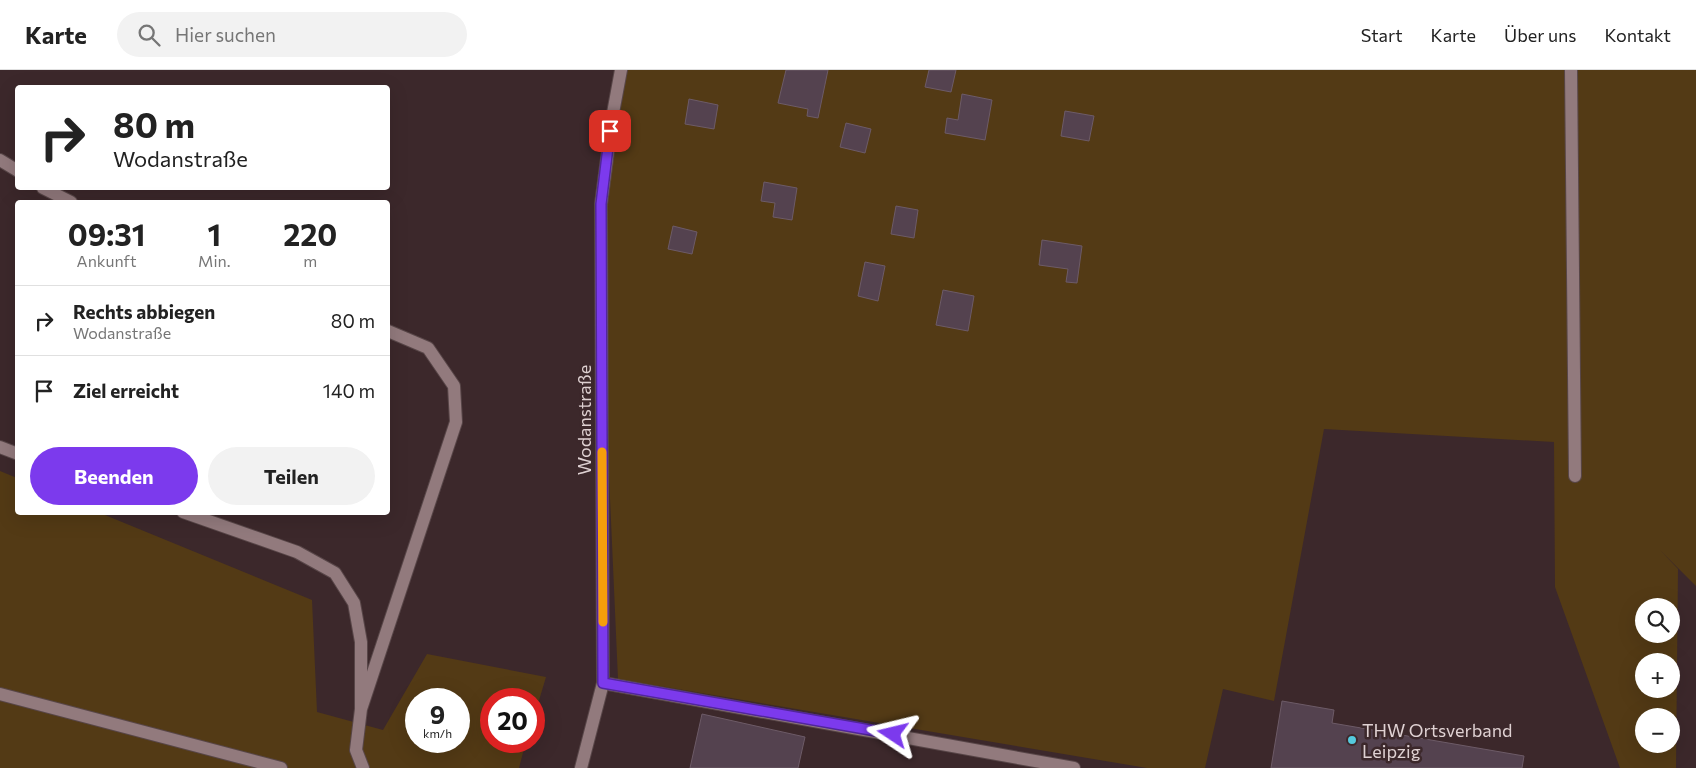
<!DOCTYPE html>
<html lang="de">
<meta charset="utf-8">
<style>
:root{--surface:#fff;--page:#f2f2f2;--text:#222;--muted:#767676;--line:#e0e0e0;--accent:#7c3aed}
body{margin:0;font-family:Commissioner,sans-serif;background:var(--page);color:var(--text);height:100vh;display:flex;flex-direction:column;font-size:19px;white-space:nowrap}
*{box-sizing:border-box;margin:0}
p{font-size:16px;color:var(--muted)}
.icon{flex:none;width:28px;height:28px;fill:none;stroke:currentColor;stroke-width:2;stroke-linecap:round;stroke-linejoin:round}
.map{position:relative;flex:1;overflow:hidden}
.drawer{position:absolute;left:15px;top:130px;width:375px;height:315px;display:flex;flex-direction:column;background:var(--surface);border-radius:5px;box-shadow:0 5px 20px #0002}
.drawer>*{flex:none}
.hud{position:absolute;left:15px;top:15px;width:375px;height:105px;border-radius:5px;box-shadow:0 5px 20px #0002;background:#fff;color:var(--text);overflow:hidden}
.controls{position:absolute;left:1635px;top:528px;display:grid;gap:10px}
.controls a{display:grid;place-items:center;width:45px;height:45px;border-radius:50%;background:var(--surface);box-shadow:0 5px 20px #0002;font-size:25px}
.speed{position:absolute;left:405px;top:618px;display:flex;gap:10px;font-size:25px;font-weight:700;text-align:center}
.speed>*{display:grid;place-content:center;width:65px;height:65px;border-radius:50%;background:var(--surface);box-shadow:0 5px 20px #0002;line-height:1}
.speed small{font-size:12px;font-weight:400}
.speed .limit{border:8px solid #d22;background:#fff;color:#111}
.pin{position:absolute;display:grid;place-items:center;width:42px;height:42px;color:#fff;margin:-21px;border-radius:10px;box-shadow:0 2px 8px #0006}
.me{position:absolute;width:55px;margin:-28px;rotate:280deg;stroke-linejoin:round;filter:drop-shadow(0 0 4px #0008)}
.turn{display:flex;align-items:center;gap:18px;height:105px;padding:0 15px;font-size:22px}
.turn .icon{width:65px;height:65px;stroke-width:2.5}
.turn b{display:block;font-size:35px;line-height:42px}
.eta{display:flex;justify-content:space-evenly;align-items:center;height:85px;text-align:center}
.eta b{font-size:30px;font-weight:700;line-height:35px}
.action{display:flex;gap:10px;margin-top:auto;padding:10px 15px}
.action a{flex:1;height:58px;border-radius:30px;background:var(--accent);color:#fff;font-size:20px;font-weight:700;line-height:58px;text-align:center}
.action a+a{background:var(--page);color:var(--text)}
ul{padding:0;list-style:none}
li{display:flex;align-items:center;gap:15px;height:70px;padding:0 15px;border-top:1px solid var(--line)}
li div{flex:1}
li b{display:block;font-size:19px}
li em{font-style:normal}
header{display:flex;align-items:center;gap:30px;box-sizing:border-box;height:70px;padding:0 25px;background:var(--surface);border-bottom:1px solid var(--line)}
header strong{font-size:24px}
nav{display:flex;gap:28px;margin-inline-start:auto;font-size:18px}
.search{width:350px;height:45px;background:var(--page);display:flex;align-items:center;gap:12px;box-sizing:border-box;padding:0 18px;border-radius:28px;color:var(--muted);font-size:19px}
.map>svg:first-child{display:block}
.green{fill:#533a15;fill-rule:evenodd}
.building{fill:#54424f;stroke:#6d5b67}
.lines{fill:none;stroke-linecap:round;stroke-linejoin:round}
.lane-casing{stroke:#584648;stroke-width:14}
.secondary-casing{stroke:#584648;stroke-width:14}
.lane{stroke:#927a7d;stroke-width:12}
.secondary{stroke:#927a7d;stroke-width:12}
.route-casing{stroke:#51269a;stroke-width:12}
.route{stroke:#7c3aed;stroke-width:9}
.slow{stroke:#f59e0b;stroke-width:9}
.poi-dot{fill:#55cade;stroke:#3c282b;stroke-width:2}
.labels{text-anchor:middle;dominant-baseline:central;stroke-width:5;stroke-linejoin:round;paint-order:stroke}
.street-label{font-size:18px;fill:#dfd1d2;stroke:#3c282b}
.poi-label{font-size:18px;fill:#dfd1d2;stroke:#3c282b;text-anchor:start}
</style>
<header>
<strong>Karte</strong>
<div class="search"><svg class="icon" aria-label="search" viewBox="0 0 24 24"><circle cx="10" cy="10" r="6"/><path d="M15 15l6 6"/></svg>Hier suchen</div>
<nav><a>Start</a><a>Karte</a><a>Über uns</a><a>Kontakt</a></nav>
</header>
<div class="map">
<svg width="1696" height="698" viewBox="0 0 1696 698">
<rect width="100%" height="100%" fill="#3c282b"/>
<path class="green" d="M621,0h1075v516l-36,-36 18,19 -2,199h-56l-65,-181 -1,-145 -230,-13 -50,272 -51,-12 -18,79h-58l-529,-89 -16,-362 -1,-113zM1644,536h27v28h-27zM1644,591h27v28h-27zM1644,646h27v28h-27z
M0,401l17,7 1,34 82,1 212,87 5,112 66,18 44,-76 119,23 -12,40v-18h-43v42h35l-7,27h-519zM416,629h43v42h-43z"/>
<path class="building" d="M786,0h42l-10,48 -11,-2 1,-7 -30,-6z
M929,0h27l-5,22 -26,-5z
M962,24l30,6 -7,40 -40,-7 2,-15 11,2z
M689,29l29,6 -4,24 -29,-5z
M1065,41l29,5 -5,25 -28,-5z
M846,53l25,6 -6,24 -25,-6z
M764,112l33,6 -5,32 -19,-3 2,-14 -14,-2z
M896,136l22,4 -4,28 -23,-4z
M673,156l24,6 -5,22 -24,-5z
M1042,170l40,6 -5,37 -11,-1 2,-13 -29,-4z
M865,192l20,4 -7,35 -20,-5z
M943,220l31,6 -6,35 -32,-6z
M1282,631l52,9 -2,13 192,33 -2,12h-251z
M702,644l103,23 -7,31h-108z"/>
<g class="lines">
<defs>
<path id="lane" d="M1571,0l4,406
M0,90l18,11
M43,118l28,14
M0,377l18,7
M183,442l114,40 38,21 19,30 7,39v67l-5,41 7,18
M603,613l471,85
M0,624l281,74
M361,639l95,-287 -2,-36 -26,-38 -40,-17"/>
<path id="secondary" d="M581,698l22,-85 -2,-479 12,-91 8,-43"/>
</defs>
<use href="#lane" class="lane-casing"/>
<use href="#secondary" class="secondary-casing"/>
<use href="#lane" class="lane"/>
<use href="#secondary" class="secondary"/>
</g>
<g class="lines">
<defs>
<path id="route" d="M610,61l-9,73 2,479 290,51"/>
</defs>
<use href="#route" class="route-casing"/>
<use href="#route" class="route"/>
<path class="slow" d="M602,382l1,170"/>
</g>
<circle class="poi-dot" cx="1352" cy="670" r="5"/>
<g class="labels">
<g class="street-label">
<text transform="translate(584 350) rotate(-90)">Wodanstraße</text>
</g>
<g class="poi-label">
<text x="1362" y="660">THW Ortsverband<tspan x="1362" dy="21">Leipzig</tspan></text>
</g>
</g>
</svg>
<div class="controls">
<a><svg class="icon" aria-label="search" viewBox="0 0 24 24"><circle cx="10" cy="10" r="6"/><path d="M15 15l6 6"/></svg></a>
<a>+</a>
<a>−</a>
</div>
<div class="speed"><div>9<small>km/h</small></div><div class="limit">20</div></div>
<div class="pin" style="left:610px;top:61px;background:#d93025"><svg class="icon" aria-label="arrive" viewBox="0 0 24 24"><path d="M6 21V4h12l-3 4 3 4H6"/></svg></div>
<svg class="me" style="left:893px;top:664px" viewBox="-20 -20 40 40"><path d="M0-17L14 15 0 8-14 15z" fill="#7c3aed" stroke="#fff" stroke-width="4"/></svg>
<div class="hud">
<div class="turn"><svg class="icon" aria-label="right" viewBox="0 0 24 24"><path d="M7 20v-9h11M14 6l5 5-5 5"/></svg><div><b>80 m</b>Wodanstraße</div></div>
</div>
<section class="drawer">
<div class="eta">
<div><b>09:31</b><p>Ankunft</p></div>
<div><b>1</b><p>Min.</p></div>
<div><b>220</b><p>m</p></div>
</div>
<ul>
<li><svg class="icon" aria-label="right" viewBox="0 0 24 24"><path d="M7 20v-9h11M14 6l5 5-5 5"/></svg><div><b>Rechts abbiegen</b><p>Wodanstraße</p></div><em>80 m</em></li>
<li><svg class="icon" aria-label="arrive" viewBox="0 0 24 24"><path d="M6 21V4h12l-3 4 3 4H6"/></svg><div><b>Ziel erreicht</b></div><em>140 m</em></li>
</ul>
<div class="action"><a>Beenden</a><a>Teilen</a></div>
</section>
</div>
